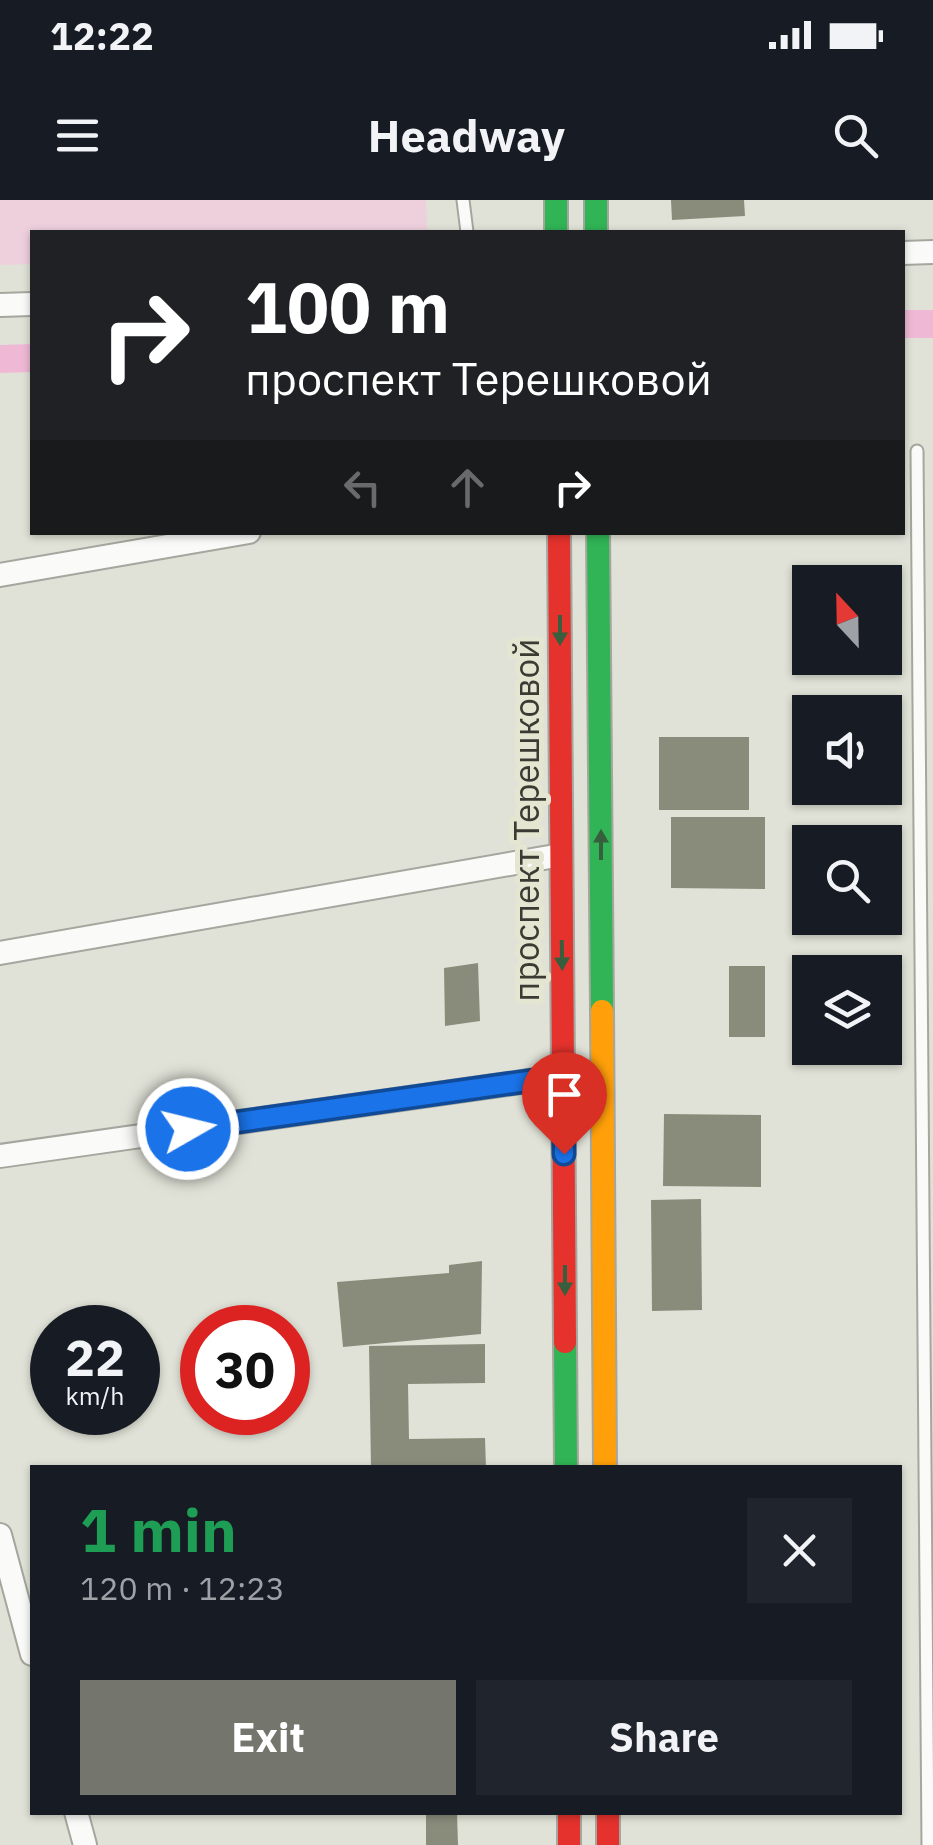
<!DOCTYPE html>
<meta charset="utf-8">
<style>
:root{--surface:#171b24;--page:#20242c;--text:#f1f3f6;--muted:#9ea1a6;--accent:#74756c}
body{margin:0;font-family:"IBM Plex Sans",sans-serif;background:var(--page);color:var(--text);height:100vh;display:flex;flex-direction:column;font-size:38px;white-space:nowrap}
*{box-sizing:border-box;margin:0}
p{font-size:32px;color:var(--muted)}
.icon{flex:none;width:55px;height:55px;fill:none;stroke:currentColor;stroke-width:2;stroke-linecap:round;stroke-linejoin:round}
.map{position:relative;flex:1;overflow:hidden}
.drawer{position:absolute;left:30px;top:1265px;width:872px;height:350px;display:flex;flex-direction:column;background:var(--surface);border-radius:0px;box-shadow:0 2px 8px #0004}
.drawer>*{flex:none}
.banner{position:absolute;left:30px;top:30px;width:875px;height:305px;border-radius:0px;box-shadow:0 2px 8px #0004;background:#202124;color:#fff;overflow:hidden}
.needle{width:65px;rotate:338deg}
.controls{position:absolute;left:792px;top:365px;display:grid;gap:20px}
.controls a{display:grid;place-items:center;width:110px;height:110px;border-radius:0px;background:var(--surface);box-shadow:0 2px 8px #0004;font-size:50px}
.speed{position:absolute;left:30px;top:1105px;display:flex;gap:20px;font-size:50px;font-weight:700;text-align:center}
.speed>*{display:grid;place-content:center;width:130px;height:130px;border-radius:50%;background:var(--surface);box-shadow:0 2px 8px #0004;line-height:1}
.speed small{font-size:25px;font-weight:400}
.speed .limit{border:15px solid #d22;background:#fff;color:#111}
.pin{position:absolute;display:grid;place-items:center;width:85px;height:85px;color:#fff;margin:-102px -42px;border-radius:50% 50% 50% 0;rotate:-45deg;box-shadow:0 0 10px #0007}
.pin .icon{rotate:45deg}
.me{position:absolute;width:110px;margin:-55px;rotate:82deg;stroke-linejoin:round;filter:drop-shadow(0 0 8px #0008)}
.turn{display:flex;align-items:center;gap:35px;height:210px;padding:0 50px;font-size:45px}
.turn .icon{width:130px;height:130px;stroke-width:2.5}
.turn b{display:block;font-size:70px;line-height:85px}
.lanes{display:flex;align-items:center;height:95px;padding:0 50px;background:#0003;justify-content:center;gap:50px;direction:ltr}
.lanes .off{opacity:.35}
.round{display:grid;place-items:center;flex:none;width:105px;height:105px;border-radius:0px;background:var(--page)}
.head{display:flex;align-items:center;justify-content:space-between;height:170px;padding:0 50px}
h1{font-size:60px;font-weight:700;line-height:75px;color:#1e9e55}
.primary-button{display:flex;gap:20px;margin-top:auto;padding:20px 50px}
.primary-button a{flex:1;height:115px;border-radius:0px;background:var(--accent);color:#fff;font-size:40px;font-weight:700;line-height:115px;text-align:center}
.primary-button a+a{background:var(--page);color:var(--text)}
.status{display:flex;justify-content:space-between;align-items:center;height:70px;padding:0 50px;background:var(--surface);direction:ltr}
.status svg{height:28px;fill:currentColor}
header{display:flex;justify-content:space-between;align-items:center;height:130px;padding:0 50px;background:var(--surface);font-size:45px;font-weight:700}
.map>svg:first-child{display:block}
.green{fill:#eed0dc}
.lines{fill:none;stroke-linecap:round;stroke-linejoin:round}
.canal{stroke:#efb9d6;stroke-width:28}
.building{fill:#8a8c7b}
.lane-casing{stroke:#a5a69e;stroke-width:15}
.street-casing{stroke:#a5a69e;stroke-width:26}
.fast-casing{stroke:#a5a69e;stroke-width:26}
.slow-casing{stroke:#a5a69e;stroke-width:26}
.jam-casing{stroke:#a5a69e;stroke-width:26}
.lane{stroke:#fafbf9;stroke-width:11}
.street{stroke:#fafbf9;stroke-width:22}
.fast{stroke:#30b455;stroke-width:22}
.slow{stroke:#ff9f0a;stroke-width:22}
.jam{stroke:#e5322d;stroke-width:22}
.oneway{fill:#375f3d}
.route-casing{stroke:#114b97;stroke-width:25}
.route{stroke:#1a73e8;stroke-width:18}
.labels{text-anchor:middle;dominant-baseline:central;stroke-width:10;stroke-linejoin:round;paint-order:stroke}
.street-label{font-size:35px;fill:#3a3b33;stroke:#e4e6d2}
</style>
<div class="status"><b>12:22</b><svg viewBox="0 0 49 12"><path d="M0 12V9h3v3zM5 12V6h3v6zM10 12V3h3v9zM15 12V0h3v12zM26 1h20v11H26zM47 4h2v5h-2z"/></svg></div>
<header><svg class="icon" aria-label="menu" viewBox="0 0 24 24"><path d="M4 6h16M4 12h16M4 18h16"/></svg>Headway<svg class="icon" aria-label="search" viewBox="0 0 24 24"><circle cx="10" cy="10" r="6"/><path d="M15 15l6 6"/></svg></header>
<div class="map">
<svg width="933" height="1645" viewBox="0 0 933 1645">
<rect width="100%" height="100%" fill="#e0e2d7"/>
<path class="green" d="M0,0h426l1,32h-395v32l-32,1z"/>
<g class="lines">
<path class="canal" d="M902,124h31
M0,159l32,-1"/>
</g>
<path class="building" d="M671,0h73l1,16 -73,4z
M659,537h90v73h-90z
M671,617h94v72l-94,-1z
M478,763l2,58 -35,5 -1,-58z
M861,764v8h-51v60l-14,1 -1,-67z
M729,766h36v71h-36z
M664,914l97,1v72l-98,-1z
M701,999l1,111 -50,1 -1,-111z
M482,1061l-1,73 -138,13 -6,-65 112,-9v-8z
M485,1144v39l-77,1 1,55 76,-1 1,30h-115l-2,-122z
M426,1612h31l1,33h-32z"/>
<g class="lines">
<defs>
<path id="lane" d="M463,0l4,32
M917,251l11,1394"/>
<path id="street" d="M902,53l31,-1
M0,105l32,-1
M0,375l249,-43
M0,753l561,-98
M0,956l563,-80
M0,1335l32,119
M76,1612l9,33"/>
<path id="fast" d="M556,0v32
M596,0v32
M598,332l4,479
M565,1142l1,126"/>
<path id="slow" d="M602,811l3,457"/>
<path id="jam" d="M559,332l6,810
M569,1612v33
M608,1612v33"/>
</defs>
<use href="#lane" class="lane-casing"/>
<use href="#street" class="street-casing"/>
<use href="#fast" class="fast-casing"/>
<use href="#slow" class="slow-casing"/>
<use href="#jam" class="jam-casing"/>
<use href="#lane" class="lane"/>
<use href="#street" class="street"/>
<use href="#fast" class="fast"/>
<use href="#slow" class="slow"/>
<use href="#jam" class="jam"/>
</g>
<defs><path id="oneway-solid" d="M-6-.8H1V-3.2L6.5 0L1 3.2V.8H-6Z" transform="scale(2.5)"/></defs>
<g class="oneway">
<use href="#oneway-solid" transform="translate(560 430) rotate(90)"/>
<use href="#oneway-solid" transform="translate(601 645) rotate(-90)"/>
<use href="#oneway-solid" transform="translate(562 755) rotate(89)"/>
<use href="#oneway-solid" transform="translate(565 1080) rotate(90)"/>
</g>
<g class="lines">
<defs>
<path id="route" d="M188,929l375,-53 1,78"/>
</defs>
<use href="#route" class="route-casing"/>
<use href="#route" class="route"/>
</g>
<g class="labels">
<g class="street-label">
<text transform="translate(526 620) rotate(-90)">проспект Терешковой</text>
</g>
</g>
</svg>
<div class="controls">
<a><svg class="needle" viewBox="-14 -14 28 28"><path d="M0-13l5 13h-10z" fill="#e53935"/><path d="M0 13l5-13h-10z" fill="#9ea1a6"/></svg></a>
<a><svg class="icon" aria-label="sound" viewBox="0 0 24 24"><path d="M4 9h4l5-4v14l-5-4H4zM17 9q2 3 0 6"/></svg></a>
<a><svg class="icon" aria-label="search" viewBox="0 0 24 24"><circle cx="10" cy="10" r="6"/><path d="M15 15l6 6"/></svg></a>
<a><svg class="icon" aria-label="layers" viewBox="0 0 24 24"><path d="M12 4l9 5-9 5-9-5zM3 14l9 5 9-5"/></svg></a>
</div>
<div class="speed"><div>22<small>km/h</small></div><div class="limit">30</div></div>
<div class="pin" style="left:564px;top:954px;background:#d93025"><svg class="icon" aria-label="arrive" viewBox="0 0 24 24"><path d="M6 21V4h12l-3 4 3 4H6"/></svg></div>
<svg class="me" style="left:188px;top:929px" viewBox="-20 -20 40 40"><circle r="17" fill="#1a73e8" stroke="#fff" stroke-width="3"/><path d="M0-11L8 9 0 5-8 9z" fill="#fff"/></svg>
<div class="banner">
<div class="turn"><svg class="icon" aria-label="right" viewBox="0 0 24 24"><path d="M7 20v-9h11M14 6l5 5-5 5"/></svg><div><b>100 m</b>проспект Терешковой</div></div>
<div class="lanes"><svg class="icon off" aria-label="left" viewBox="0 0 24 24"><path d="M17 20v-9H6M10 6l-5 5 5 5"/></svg><svg class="icon off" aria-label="ahead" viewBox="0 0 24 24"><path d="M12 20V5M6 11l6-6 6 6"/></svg><svg class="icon" aria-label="right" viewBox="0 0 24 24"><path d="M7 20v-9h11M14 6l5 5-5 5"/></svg></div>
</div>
<section class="drawer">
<div class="head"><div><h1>1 min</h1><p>120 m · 12:23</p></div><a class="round"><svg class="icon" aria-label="close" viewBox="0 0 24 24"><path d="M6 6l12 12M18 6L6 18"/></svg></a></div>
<div class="primary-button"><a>Exit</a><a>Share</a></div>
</section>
</div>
